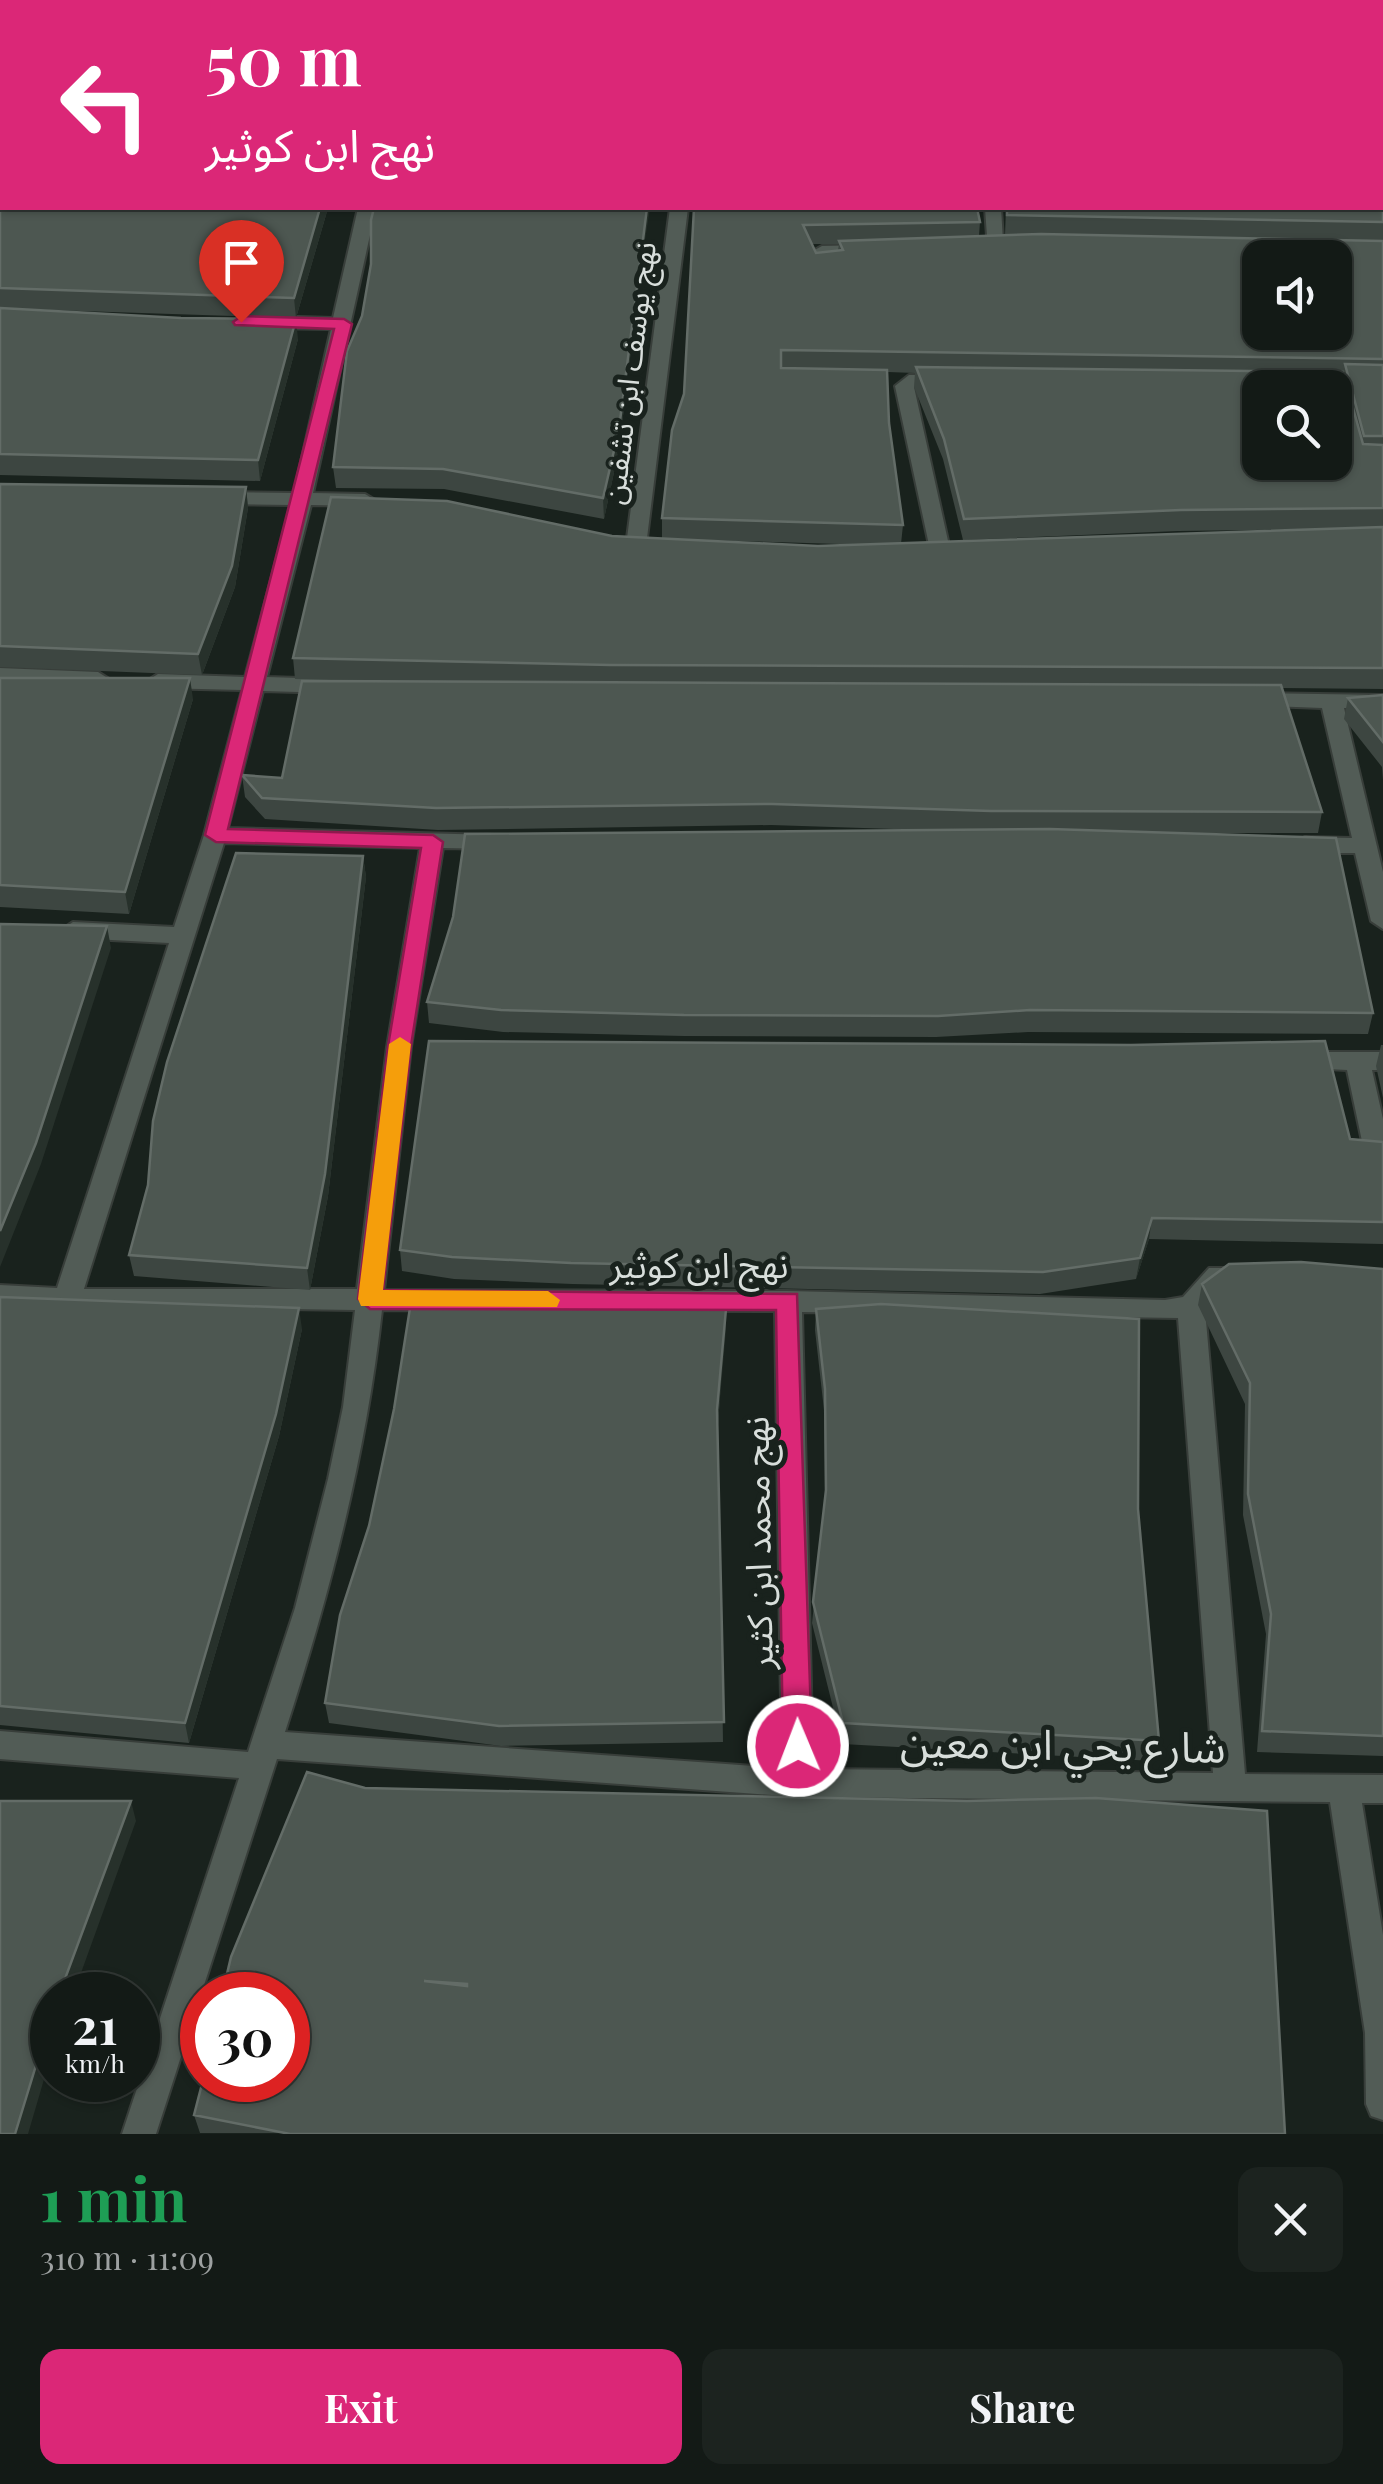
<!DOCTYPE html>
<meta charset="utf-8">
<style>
:root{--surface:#131a16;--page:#1c231f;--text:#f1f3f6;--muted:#9da1a1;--line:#323835;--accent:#db2777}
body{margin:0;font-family:"Playfair Display","Noto Sans Arabic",serif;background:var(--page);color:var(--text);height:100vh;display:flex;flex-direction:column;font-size:38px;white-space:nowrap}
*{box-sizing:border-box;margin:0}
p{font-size:32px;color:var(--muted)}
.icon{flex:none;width:55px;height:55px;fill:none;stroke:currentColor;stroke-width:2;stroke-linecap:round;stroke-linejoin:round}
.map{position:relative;height:2134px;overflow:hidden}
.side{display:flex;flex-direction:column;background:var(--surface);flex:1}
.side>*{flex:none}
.hud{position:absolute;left:0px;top:0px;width:1385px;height:210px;box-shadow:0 2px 8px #0004,0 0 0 2px var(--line);background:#db2777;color:#fff;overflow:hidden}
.controls{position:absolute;left:1242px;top:240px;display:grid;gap:20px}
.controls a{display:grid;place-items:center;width:110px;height:110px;border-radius:20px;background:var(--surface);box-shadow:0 2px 8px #0004,0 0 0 2px var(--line);font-size:50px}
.speed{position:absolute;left:30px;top:1972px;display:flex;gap:20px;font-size:50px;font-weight:700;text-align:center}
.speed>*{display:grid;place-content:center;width:130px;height:130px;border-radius:50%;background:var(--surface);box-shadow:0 2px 8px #0004,0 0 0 2px var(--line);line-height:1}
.speed small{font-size:25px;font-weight:400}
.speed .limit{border:15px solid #d22;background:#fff;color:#111}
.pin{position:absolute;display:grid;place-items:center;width:85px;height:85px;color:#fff;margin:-102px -42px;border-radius:50% 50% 50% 0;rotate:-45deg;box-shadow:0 0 10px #0007}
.pin .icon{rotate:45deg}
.me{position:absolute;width:110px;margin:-55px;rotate:359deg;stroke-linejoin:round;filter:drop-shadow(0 0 8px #0008)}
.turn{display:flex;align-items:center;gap:35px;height:210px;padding:0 40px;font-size:45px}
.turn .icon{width:130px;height:130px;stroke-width:2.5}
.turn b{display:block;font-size:70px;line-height:85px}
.round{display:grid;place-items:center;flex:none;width:105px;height:105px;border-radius:20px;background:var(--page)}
.head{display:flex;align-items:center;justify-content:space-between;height:170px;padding:0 40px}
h1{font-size:60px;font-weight:700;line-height:75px;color:#1e9e55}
.primary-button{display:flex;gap:20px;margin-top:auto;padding:20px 40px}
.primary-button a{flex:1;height:115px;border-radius:20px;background:var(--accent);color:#fff;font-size:40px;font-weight:700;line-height:115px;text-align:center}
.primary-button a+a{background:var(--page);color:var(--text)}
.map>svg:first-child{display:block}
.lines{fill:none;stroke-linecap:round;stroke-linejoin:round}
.minor-casing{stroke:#383e3a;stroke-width:4}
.minor{fill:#525c56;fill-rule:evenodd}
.wall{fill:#3d4641;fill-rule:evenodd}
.shaded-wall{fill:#27312b}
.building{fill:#4d5751;stroke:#636c67;stroke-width:2.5;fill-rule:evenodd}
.route{fill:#db2777;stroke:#8e194d;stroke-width:2.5}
.slow{fill:#f59e0b}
.labels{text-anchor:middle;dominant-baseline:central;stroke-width:10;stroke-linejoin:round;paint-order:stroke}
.far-street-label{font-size:30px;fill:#d8dedb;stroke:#19221d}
.street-label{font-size:35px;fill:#d8dedb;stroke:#19221d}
.near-street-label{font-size:42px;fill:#d8dedb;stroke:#19221d}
</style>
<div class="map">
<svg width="1383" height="2134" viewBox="0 0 1383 2134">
<rect width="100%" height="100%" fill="#19221d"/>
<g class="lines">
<defs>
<path id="minor" d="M1357,0h16l1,2h-15z
M0,16h2v10h-2z
M2,69v14l-2,1v-14z
M358,208h18l-63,285 52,1 10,6 -10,6 -54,-1 -44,172 66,2 11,7 -11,7 -70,-2 -35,137 267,7 12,7 -12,7 -52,-1 -32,199 -27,243 404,1 377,9 18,-3 26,-29h18l4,7 -26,34 40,465 138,1v28h-21l21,132v185l-12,-4 -5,-12 -1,-71 -35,-231 -532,-5 -521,-38 -121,375h-34l117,-356 -239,-19v-28l248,21 47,-144 33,-129 15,-72 12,-97 -355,-5v-20l57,3 112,-345 -96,-5 -12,-8 12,-8 101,5 30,-92 38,-145 -84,-2 -11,-7 11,-7 87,3 46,-172 -76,-1 -10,-6 10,-6 79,1 37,-164 -66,-1 -9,-6 9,-6 68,2zM224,843l196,5 -33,199 -30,242h-273zM382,1310l393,1 7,457 -497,-36c45,-139 81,-276 97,-422zM802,1312l376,6 35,455 -400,-4z
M670,208h18l-42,338 -10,6 -10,-6z
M985,208h16l2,33 21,1v8h-36z
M822,246l45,-1 9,5 -9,5h-51l-3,-4z
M909,375h39l9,6 -9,6h-34l38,172 -10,6 -10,-6 -37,-173z
M0,668l98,4 11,7 -11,7 -98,-4z
M1253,693l130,2v14l-39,-1 39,164v57l-12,-8 -16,-68h-50l-12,-8 12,-8 47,1 -30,-130 -77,-3 -3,-5 3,-5z
M1298,1052h85v18h-11l11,49v34h-16l-4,-7 -16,-76 -58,-3 -3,-6z"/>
</defs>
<use href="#minor" class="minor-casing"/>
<use href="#minor" class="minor"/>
</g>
<path class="wall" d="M4,0h1347l1,2h-1348z
M1383,25v664l-101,-1 40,124 -4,21h-137l192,180 -5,21 -340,-2 -92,5 -252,-1 -181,-4 -74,-9 -2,-21 497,-172 -153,-5 -333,5 -173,-11 -20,-22 -3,-22 40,3 123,-96 -110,-3 -2,-21 319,-122 50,2v-20l22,-124 10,-186 286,14 -1,14 26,-1 1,-27h376zM812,244h27l-1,6 -22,3zM888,372l27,1 -1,14 29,72 20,81 215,-9 137,-2 -414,15 2,-19 -14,-102zM699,540l75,2 97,3 -53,1z
M2,79v129h326l-32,110 -277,-9 279,30 -38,142 -260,-6v-389z
M642,259l-23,190 -15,70 -160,-30 -108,-1 -3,-21 38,-203z
M0,484l246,3 2,21 -13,79 -33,88 -202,-8z
M0,678l193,21 -64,215 -129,-7z
M1383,695v85l-1,-13 -38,-48 4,-21z
M363,856l3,21 -38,319 -18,94 -176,-14 -5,-21z
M1381,1045h2v53l-7,-32z
M1350,1139l33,3v102l-234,-5 -13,40 -96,15 -468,-10 -118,-5 -52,-8 -2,-21z
M1383,1269v487l-126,-4 9,-118 -23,-119 2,-111 -47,-99 4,-21z
M0,1297l302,32 -23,107 -90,307 -189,-18z
M726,1309l-8,116 5,317 -222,4 -172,-23 -4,-20z
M816,1309l322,200 21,232 -5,20 -312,-17 -30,-121 13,-122 -1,-91 -9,-80z
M307,1772l978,362 -1085,-1 -6,-18z"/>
<path class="shaded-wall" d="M320,208h8l-32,110 -2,-20z
M647,208h3l-8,51 -23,190 -15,70 -1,-21z
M296,319l2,20 -38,142 -2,-21z
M246,487l2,21 -13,79 -33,88 -4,-21z
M190,678l3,21 -64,215 -4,-22z
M363,856l3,21 -38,319 -18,94 -3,-22z
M107,926l4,22 -70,216 -41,103v-36z
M1152,1218l-3,21 -13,40 4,-21z
M299,1308l3,21 -23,107 -90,307 -4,-20z
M726,1309v21l-9,102v-22z
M131,1801l5,20 -63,174h-14z
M52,2013v39l-24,82h-13z"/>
<path class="building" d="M49,0h1302l1,2h-1307z
M1382,25h1v100h-1z
M2,79v70h-2v-63z
M1383,141v81l-376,-7v-7h375z
M0,163h2v45h318l-26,90 -294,-10z
M374,208h273l-28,221 -16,69 -160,-29 -110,-2 14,-116 15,-35 9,-52v-44z
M694,208h283l3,14 -177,3 13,28 27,-3 -4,-9 202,-7 342,7v118l-602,-9v18l106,2 2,53 14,102 -241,-7 10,-88 12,-36zM1260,258h75v74h-75z
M0,308l181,10 115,1 -38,141 -258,-6z
M1345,364l38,1v71h-19z
M916,367l427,5 20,72 20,1v63l-202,2 -217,9 -20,-80zM1260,388h75v74h-75z
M0,484l246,3 -14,79 -34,88 -198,-8z
M331,497l116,4 165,35 206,10 565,-19v141l-773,-3 -317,-7z
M0,678h190l-65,214 -125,-7z
M302,681l979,4 41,127 -331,-1 -219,-7 -336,4 -174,-10 -20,-23 40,3z
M1383,695v47l-35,-44z
M1050,829l286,9 37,175 -343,-3 -92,6 -254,-1 -183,-5 -74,-8 26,-85 12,-83z
M236,853l127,3 -38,318 -18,94 -178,-13 19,-70 5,-64 14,-59z
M0,924l107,2 -71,217 -36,88z
M429,1041l702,4 194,-4 25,98 33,3v80l-231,-4 -12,40 -97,14 -472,-9 -119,-6 -52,-7z
M1301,1262l82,7v467l-121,-5 9,-117 -23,-120 2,-111 -48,-99 27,-20z
M0,1297l299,11 -23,106 -91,309 -185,-17z
M503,1301l223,8 -9,101 7,312 -225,4 -174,-23 15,-88 29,-89 25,-117 16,-101z
M881,1304l258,15 -1,190 21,232 -316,-18 -30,-121 13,-112 -1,-101 -9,-80z
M307,1772l58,16 602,13 129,-3 171,13 18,323h-995l-96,-19 9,-35h85v-85h-66l9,-38zM424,1981l43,3v2z
M0,1801h131l-72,194h-7v18l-37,121h-15z"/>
<path class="route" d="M241,316l103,3 8,5 -124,505 205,6 10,7 -32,204 -28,244 414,4 15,452 -5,8 -9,4 -10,-4 -5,-8 -7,-436 -406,-1 -12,-10 30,-253 33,-198 -205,-6 -11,-7 129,-506 -99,-4 -2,-3z"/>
<path class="slow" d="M400,1037l11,7 -28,246 165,1 12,9 -3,7 -196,-1 -3,-7 31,-255z"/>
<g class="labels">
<g class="far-street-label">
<text transform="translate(628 373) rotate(-83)">نهج يوسف ابن تشفين</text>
</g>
<g class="street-label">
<text x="699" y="1263">نهج ابن كوثير</text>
<text transform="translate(756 1543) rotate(-91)">نهج محمد ابن كثير</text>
</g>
<g class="near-street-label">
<text transform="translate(1063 1743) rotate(1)">شارع يحي ابن معين</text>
</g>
</g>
</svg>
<div class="controls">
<a><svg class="icon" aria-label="sound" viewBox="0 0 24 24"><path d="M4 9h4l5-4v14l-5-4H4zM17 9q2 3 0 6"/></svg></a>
<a><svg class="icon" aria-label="search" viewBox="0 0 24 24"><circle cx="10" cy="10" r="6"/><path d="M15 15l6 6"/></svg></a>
</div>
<div class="speed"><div>21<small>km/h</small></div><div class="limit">30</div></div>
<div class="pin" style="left:241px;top:322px;background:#d93025"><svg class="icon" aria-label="arrive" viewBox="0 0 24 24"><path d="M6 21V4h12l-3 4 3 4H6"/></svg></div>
<svg class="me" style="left:798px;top:1746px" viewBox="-20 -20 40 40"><circle r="17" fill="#db2777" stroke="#fff" stroke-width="3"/><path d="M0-11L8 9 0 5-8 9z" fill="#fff"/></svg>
<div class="hud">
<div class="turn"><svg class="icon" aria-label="left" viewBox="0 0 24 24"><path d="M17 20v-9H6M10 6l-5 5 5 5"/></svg><div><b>50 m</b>نهج ابن كوثير</div></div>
</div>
</div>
<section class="side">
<div class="head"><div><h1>1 min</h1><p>310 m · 11:09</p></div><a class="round"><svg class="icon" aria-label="close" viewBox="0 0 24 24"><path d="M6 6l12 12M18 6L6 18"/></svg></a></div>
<div class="primary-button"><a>Exit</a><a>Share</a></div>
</section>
